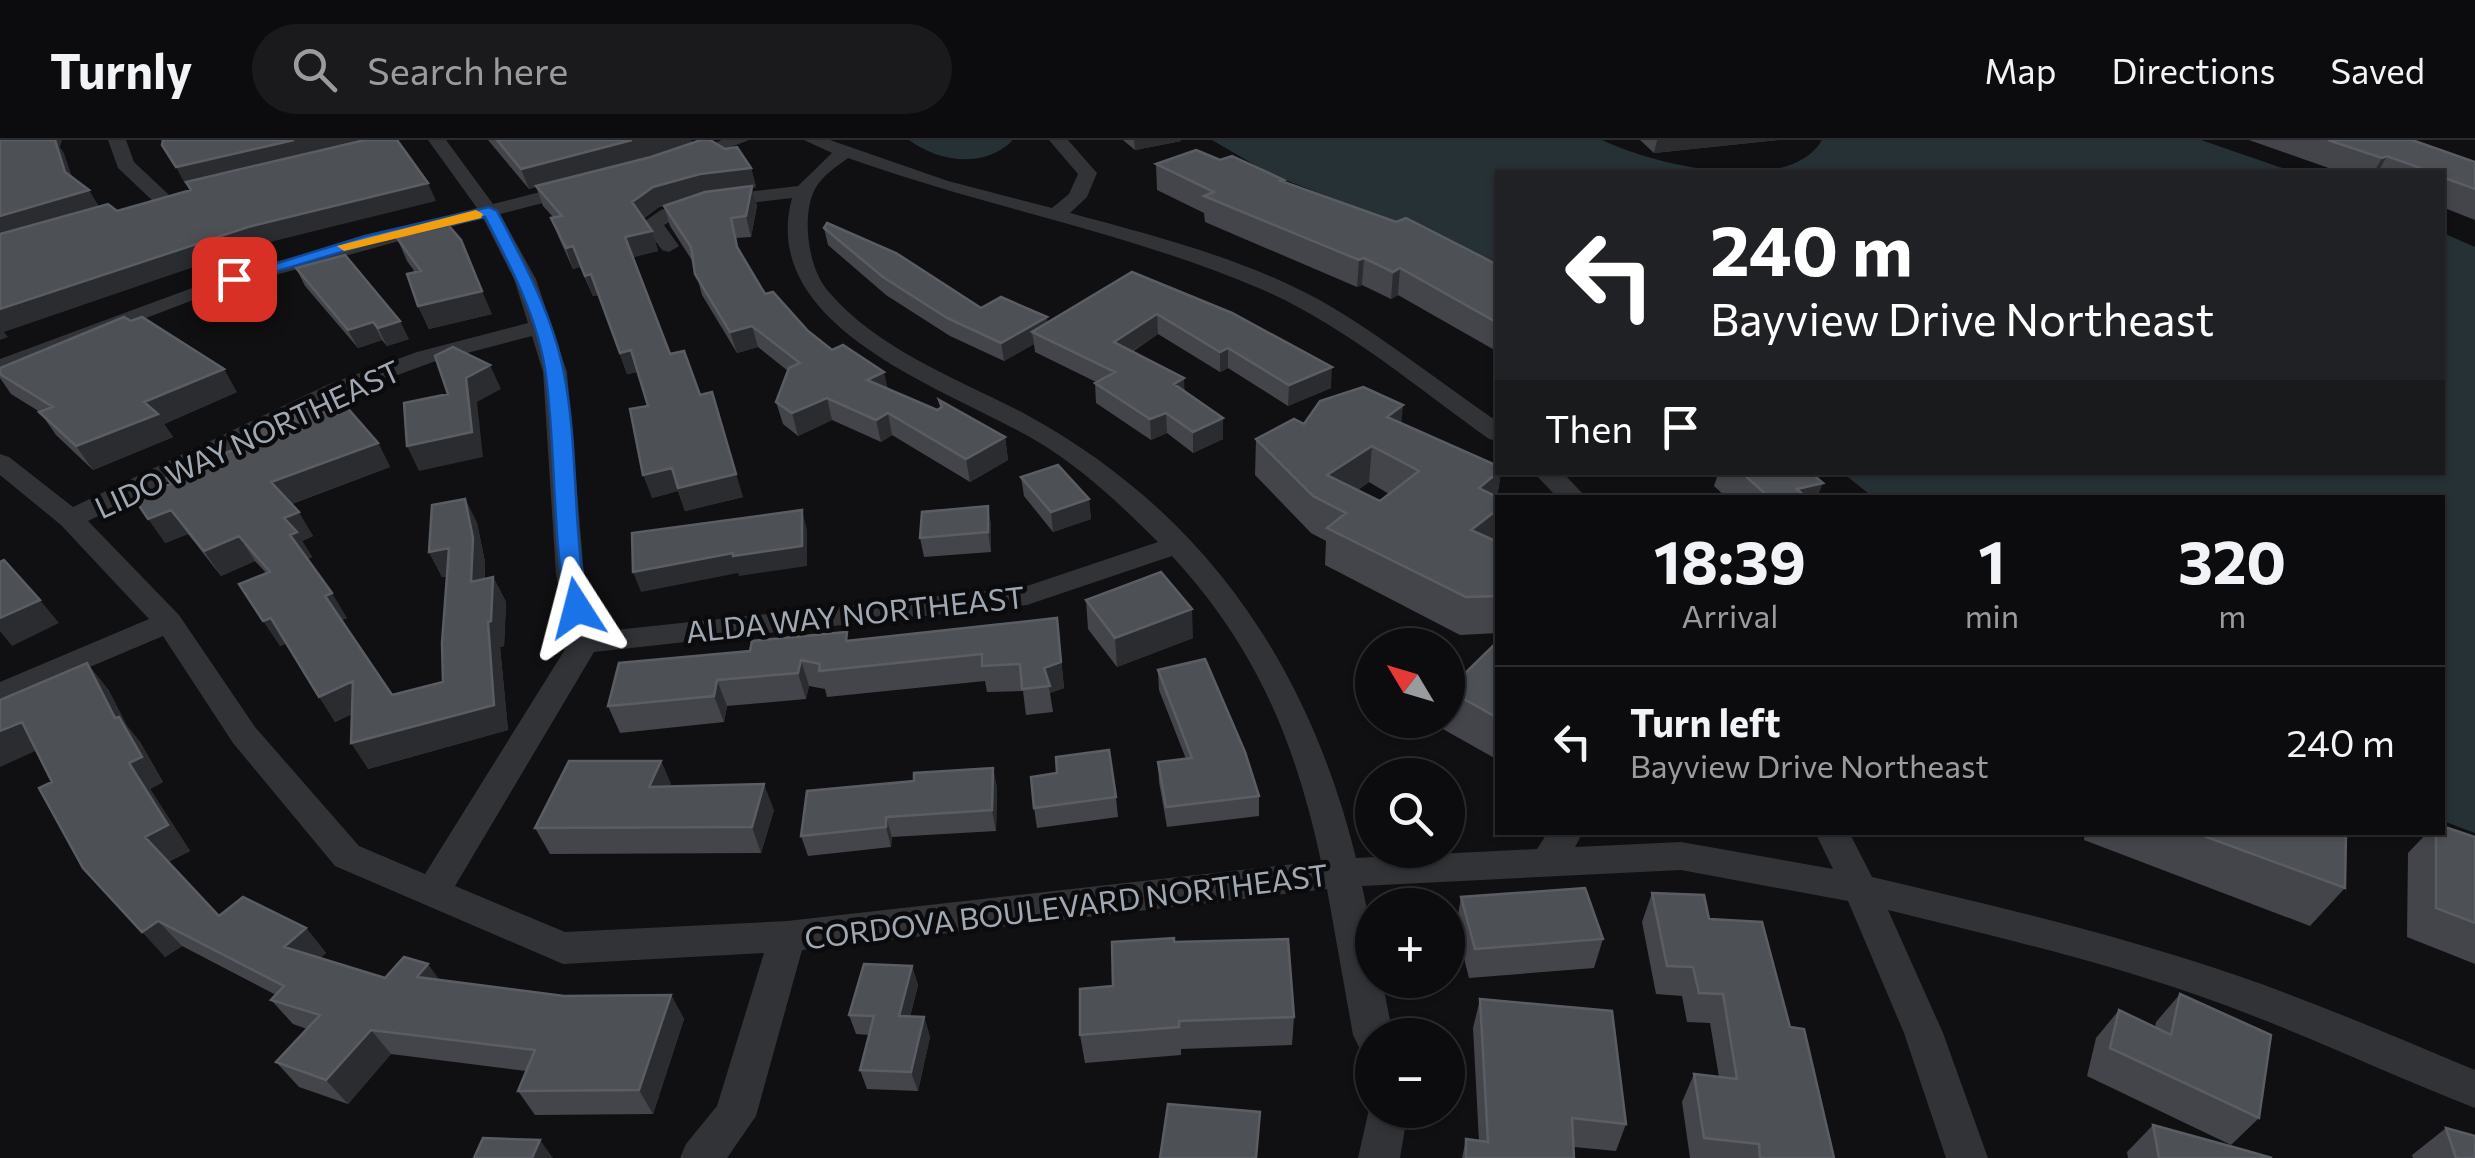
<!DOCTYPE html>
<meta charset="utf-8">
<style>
:root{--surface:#0c0c0e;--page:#1a1a1c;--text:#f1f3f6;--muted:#9a9b9e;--line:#2c2c2e}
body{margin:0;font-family:Commissioner,sans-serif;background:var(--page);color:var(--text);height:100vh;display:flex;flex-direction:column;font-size:38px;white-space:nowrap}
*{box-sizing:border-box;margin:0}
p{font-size:32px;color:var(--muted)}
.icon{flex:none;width:55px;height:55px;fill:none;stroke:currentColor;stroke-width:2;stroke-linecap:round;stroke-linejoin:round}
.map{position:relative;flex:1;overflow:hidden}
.drawer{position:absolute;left:1495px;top:355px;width:950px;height:340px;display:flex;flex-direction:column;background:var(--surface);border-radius:0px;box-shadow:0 2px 8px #0004,0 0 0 2px var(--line)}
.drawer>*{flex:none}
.top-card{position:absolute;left:1495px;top:30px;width:950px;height:305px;border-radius:0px;box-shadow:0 2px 8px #0004,0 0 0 2px var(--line);background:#202124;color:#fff;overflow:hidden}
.needle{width:65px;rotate:308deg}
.controls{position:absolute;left:1355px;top:488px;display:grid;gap:20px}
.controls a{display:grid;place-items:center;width:110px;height:110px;border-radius:50%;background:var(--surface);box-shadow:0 2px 8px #0004,0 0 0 2px var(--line);font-size:50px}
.pin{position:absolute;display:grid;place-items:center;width:85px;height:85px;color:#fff;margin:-42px;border-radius:20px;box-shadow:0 5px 15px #0006}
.me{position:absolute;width:110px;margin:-55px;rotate:351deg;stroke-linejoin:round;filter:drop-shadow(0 0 8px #0008)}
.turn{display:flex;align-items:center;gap:35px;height:210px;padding:0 50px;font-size:45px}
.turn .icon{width:130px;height:130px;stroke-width:2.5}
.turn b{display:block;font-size:70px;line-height:85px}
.then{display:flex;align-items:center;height:95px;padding:0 50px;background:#0003;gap:20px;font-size:38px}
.eta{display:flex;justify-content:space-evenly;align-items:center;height:170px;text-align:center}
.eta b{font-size:60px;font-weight:700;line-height:70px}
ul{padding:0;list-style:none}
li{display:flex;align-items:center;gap:30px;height:150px;padding:0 50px;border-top:2px solid var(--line)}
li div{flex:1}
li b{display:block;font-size:38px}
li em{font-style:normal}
header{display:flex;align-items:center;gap:60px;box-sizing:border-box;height:140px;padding:0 50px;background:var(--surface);border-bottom:2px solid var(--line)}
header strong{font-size:48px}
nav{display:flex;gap:55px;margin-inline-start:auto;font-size:35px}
.search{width:700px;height:90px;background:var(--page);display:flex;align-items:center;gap:25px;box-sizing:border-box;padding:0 35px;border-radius:55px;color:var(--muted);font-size:38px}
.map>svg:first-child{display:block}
.water{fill:#263136}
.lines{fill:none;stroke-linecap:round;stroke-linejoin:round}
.minor{fill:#313337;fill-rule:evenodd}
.wall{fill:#43454a;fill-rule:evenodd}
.shaded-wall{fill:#2a2c2f}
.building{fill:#4d5055;stroke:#5a5e64;stroke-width:2.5;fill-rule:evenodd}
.route{fill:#1a73e8;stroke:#114b97;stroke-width:2.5}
.slow{fill:#f59e0b}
.labels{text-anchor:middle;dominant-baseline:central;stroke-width:9;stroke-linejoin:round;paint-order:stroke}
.street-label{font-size:30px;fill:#a0a9b3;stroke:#0b0b0d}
</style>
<header>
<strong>Turnly</strong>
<div class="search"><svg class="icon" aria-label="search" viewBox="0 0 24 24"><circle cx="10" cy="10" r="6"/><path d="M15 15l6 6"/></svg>Search here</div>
<nav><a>Map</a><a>Directions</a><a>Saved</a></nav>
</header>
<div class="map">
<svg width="2475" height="1018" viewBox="0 0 2475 1018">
<rect width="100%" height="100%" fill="#101012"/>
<path class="water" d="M909,0h102l1,1c-29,28 -73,21 -103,-1z
M1212,0h390c47,23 186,59 220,0h379l93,32h-796l-1,90 -227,-88z
M2443,93l32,14v586l-32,-12 -1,-323h-568l-31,-25 599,-1z"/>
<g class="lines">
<path class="minor" d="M108,0h18l8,22 35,33v8h-14l-37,-35z
M428,0h18l47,64 86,-22 9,6 -2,4 -86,22 36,65 31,93 17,202 12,58 428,-45 134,-45c-36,-36 -74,-72 -118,-99 -85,-52 -284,-112 -248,-245 -43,6 -89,6 -128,27l15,21 -10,6 -7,-2 -20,-27 19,-13 45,-13 92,-11 34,-33 -28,-13h26l118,41 104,27 17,-14 9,-20 -29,-34h19l29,33 -10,24 -17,16c89,24 185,48 265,96 56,34 109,76 163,113v19l-9,-2c-73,-52 -145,-114 -228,-150 -133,-57 -277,-82 -413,-131 -12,9 -26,18 -33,31 -14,27 -7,79 13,102 51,60 131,88 199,124 177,97 281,249 329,443l181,-9 11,-17h35l-8,15 106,-5 152,27 -18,-37h34l23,45c107,25 213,50 318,83 97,30 191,71 285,110v38c-95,-37 -187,-82 -284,-115 -99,-34 -201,-58 -303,-83l55,123 45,125h-42l-42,-125 -56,-132 -167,-31 -319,16 10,47v47h10l11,55h-21v17l-13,-5 -6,-12 -26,-146 -525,61 -46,166 -29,42h-47l6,-14 31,-38 47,-153 -201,11 -228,-98 -102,-123 -70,-107 -163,69v-23l149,-63 -88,-94 -61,-50v-21l9,3 64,50 254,-122 90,-33 111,-29 -14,-44 -31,-61 -269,74 -214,82v-15l230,-85 247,-66zM532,196l11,36 13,202 13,69 -144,231 -66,-28 -104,-119 -76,-112 -91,-94 255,-126 90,-33zM1172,416c84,91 123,185 149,305l-534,60 -222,11 -110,-46 139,-234 433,-47z
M722,0h27l-62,24 -6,1 -9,-5z
M1533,332h29l25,26h-29z
M1372,956v14h36l-8,48h-42z"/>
</g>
<path class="wall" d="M488,0h203l1,3 59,25 5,19 -4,1 5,18 -6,31 -15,1 3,13 26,43 43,37 80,58 49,21 3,-2 -1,-8 66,37 3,23 -38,22 -78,-47 -11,7 -49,-22 -34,16 -15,-12 -7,-22 12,-31 -30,-24 -21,6 -35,-58 -9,-33 -23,-36 -6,-20 17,-5 -22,6 -16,12 9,12 6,20 -26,6 38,97 30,41 43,102 -58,14 -7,-20 -26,7 -4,-92 -10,-34 -11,2 -28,-79 -6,1 -13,-29 -7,2 -14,-31 -8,-20 2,-1 -10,-11 -7,-19 -7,2zM675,9l-24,8 -67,17z
M1123,0h58v1l-46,9z
M1640,0h138l-124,13z
M2249,0h163l63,22v58l-33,-13v-35h-102z
M1220,20l64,22 214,83v87l-100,-57 -7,4 -29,-14 -5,2 -152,-65 -1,-9 -47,-23 -1,-26z
M410,88l82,86 -63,15 -11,-23 -3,-34 -8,-11 -10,-23 15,-4z
M824,88l157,80 66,15 85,-51 199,116 -43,18 -60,-38 -8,4 -62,-38 -26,18 52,26v13l39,27v21l-30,14 -26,-20 -16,7 -55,-37 -1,-20 1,-1 -61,-30 -1,-8 -30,17 -54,-25 -64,-41 -58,-50z
M296,128l113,71 -22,7 -5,-6 -24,8 -53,-62z
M0,228l237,24 -73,32 9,13 -80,33 -37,-35 -16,-23 -29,-18 -11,-16z
M1401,283l97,49h3l-4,25 1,136 -38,2 -135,-70 1,-24 -15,-8 -56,-58 1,-36 48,-15zM1369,342l20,12 -9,7 -22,-11z
M241,291l137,12 12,24 -98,37 21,32 -11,5 10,16 -5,2 40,59 -5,2 50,75 51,-13 4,-106 -5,1 -13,-25 36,-53 12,24 8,39v17l8,-2 13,25 -2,44 -4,1 8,83 -140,39 -16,-55 -17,8 -48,-79 -7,3 -14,-73 -11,-12 -34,15 -33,-42 -23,9 6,-59 26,-17 53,-23z
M1711,332h99l7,26h-90l-13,-12 3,-9z
M1021,337l68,22 2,20 -38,13 -29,-36z
M988,366l3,20v26l-67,5 -4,-19z
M1086,460l107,38 -76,29 -29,-38z
M1057,478l7,70 -14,5 3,19 -27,3 -3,-24 -36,1 -2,-11 -158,16 -2,-8 -16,-3 -3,13 -79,7 -3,16 -104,11 -12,-27 242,-65z
M1498,501v119l-57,-32 1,-8h6v-31z
M1158,530l101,126v20l-92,11 -8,-45 -1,-20 28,-3 -27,-69z
M108,549l19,37 13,16 23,40 -13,7 40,62 -22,11 51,54 87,12 20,25 -6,5 65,20 54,2 125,16 107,-1 13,24 -31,95 -118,1 -17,-24 8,-20 -135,-17 -43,50 -49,-17 -23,-25 31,-33 -14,-5 -22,-24 5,-5 -94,-49 -17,11 -113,-175z
M661,621l11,26 102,23 -13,43 -211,1 -15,-26z
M993,628l4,20 -1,43 -104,6 -1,10 -83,9 -7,-20 113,-55z
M1116,657l2,20 -81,11 -3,-20z
M2085,692h261l-1,56 -35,38 -226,-86z
M2428,692h14l33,5v127l-68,-27 1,-84z
M1652,753l57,26 81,108 44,131h-144l-8,-56 12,-28 25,3 -9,-54 -23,-1 -5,-26 -26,-2 -14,-72z
M1461,757l142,42 -9,29 -125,10 -13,-51z
M912,826l6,19 -8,32h14l6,20 -12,54 -51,-2 -7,-19 9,-35 -13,-1 -7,-19z
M1113,846l181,31 -2,28 -111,4v6l-96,8 -5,-28z
M2180,854l79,124 -28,27 -144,-69 9,-38 23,-28 36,17 1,-5z
M1480,859l146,125 -10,27 -42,-4v11h-112l4,-19 13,2 -6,-113z
M2153,985l119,33h-144l-1,-6z
M2446,988l29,30h-62l-1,-3z"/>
<path class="shaded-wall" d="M45,0h17l-2,7 4,6 12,36z
M294,0h78l-187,44 -9,-17z
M632,0h59l2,4 -164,45 -8,-20z
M1134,0h47v1l-46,9z
M1657,0h121l-124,13z
M2387,16l-9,16h-4l8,-14z
M751,28l5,19 -4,1 5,18 -6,31 -5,-21 -40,-23 -47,14 -21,15 -6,-20 21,-15 47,-13z
M428,43l8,18 -178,44 -254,87 4,5 -8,3v-31l248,-82z
M89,50l11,18 -100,30v-22z
M652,91l6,20 -27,7 -6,-21z
M573,106l7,21 -7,2 -7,-21z
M1364,118l-2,27 -5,2 2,-27z
M1400,128l-2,27 -7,4 2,-27z
M591,134l8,21 -6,1 -8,-20z
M482,151l10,23 -63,15 -11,-23z
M1157,174l1,20 -43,28 -1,-20z
M1047,177l2,18 -17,-3 2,12 -30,17 -3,-18z
M400,181l9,18 -22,7 -9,-18z
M373,182l9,18 -24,8 -10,-18z
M752,186l6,21 -21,6 -7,-21z
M1228,208v20l-8,4v-20z
M631,210l8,22 -12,2 -7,-21z
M490,225l11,24 -24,13 6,55 -64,14 -12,-25 59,-68z
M1332,227l-1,21 -43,18 1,-21z
M224,229l13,23 -73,32 9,13 -80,33 -17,-24 68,-44z
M884,232l5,22 -22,-14z
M1184,238l1,21 -11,-15z
M712,252l31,105 -58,14 -7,-20 -26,7 -9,-23z
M827,258l5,22 -34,16 -6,-23z
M1403,265l-3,36 -16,12 3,-36z
M888,273l4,22 -11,7 -5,-22z
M1166,273l1,20 -16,7 -1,-21z
M1223,278v21l-30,14v-21z
M1005,297l3,23 -38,22 -4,-23z
M378,303l12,24 -104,39 -15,-24z
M1372,306l-3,36 -36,25 -6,-32z
M1498,332h3l-5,33 -17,-17z
M1823,343l-6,15h-22l2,-9z
M465,359l12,24 8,39 -1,45 -13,-25z
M1089,359l2,20 -38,13 -2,-20z
M988,366l3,20v26l-3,-20z
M1498,369v32l-27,-11z
M171,370l17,24 -23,9 -17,-24z
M802,370l5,20v36l-68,10 -1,-3 -97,19 -8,-20z
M299,372l14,24 -11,5 10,16 -7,3 -15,-25 -6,-17z
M239,396l16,25 -34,15 -17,-25z
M449,408l13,25 -20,4 -13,-25z
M493,437l13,25 -2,44 -4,1 8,83 -140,39 -17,-26 143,-38 -6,-83z
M332,453l15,25 -7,3 -15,-25z
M40,460l19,23 -47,23 -12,-15v-13z
M1192,469l1,29 -76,29 -2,-29z
M271,478l17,25 -8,3 -17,-25z
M1057,478l7,70 -14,5 -6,-25z
M801,520l8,26 -3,13 -8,-26z
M87,523l21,26 19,37 13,16 23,40 -13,7 40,62 -23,11 -22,-25 -16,-74 -14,-45z
M717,540l10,26 -3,16 -10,-26z
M353,541l16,25 -34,16 -16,-25z
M22,582l22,25 -44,20v-36z
M661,621l11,26h-23z
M993,628l4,20 -1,43 -4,-21z
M764,644l10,26 -13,43 -9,-26z
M886,677l6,20 -1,10 -5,-20z
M158,781l24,25 -17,11 -23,-25z
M306,788l20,25 -21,19 -21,-25z
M428,824l18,25 -29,-12z
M912,826l6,19 -13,51 -6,-20z
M671,855l13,24 -31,95 -14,-24z
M924,877l6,20 -12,54 -7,-19z
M371,890l20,24 -43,50 -22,-24z
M540,1000l13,18h-21z"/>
<path class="building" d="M0,0h55l10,32 24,18 -89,26z
M163,0h131l-118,27 -14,-22z
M365,0h32l31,43 -180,44 -248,82v-75l108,-30 9,7 74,-21 -5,-8z
M497,0h135l-111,29z
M701,0h9l15,9 12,-2 14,21 -51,6 -47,13 -21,15 20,29 -27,6 45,117 14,-3 16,44 12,-3 24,82 -58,14 -6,-20 -29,7 -13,-66 18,-3 -17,-56 -11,3 -29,-79 -6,2 -12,-30 -7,2 -15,-30 11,-2 -26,-30 115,-29z
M2328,0h84l63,22v27l-33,-12v-5h-11l-44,-16 -5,2z
M1196,10l24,10 12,-4 52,24 -3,1 115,41 10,-4 92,47v58l-98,-55 -7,4 -29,-14 -5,2 -155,-64 10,-4 -58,-28z
M752,46l-6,30 -15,2 6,29 28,47 8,-2 35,39 24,19 11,-5 41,27 -17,8 70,30 5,-3 -3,-7 66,37 -39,22 -78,-46 -12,7 -49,-22 -35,15 -16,-11 13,-34 11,-5 -48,-37 -22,6 -35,-58 -4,-27 -27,-41 41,-14z
M443,79l18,21 21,51 -64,15 -11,-32 14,-3 -24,-33 17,-4 -4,-6z
M827,83l69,30 85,55 20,-11 46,20 -46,26 -54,-25 -64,-41 -59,-49z
M345,115l55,66 -22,7 -5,-6 -25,8 -52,-62z
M1132,132l100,41 100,54 -43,18 -61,-37 -8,4 -63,-38 -43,28 70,36 -10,6 49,34 -30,14 -27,-19 -16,6 -55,-36 20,-11 -83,-40z
M124,177l7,4 11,-4 82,52 -80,33 14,12 -82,32 -37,-34 14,-5 -53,-33v-6z
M453,207l37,18 -24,13 6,54 -65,14 -3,-43 44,-9 -13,-38z
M1363,247l40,18 -16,12 111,49v6l-19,16 20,10 -1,11 -27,21 27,12v54l-32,1 -139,-69 19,-15 -33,-17 -57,-57 38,-20 10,5 16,-23zM1372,306l47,25 -39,30 -53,-26z
M338,257l40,46 -107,39 28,30 -15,6 13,14 -7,3 42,58 -7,3 67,99 51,-13 -1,-39 7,-95 -20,4 3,-47 33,-6 8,39 -2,44 22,-5 -2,44 -3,1 6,83 -143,38 2,-62 -34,16 -48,-79 -8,3 -24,-37 31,-12 -31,-36 -35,15 -33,-41 -23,9 -14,-21 37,-14 -4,-6 30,-11 -3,-3 57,-20 -10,-13z
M1058,325l31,34 -38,13 -30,-35z
M1741,332h69l13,11 -26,6 9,9h-36z
M988,366v26l-68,6 2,-26z
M802,370v36l-69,10v-3l-100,19 -1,-39z
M4,420l36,40 -40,18v-56z
M1161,432l31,37 -77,29 -29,-38z
M1057,478l4,44 -17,6 6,18 -28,3 -2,-25 -38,2v-12l-163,17 1,-7 -19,-4 -3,13 -81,7 -3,16 -106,10 11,-43 131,-12 2,-10 95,-9 -1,9z
M1498,501v77l-50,-28z
M1205,519l40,93 14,44 -93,11 -8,-45 34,-4 -34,-88z
M87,523l28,55 4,-1 23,40 -13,6 39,62 -23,12 74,79 24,-19 63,31 -22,19 101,31 19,-21 24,7 -11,13 147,19 107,-1 -32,95 -121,1 17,-41 -164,-20 -45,50 -50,-18 44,-47 -49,-15 13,-14 -126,-65 -16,11 -59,-64 -44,-80 13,-6 -30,-60 -22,9v-31z
M1109,610l7,47 -82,11 -3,-31 26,-4 -1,-16z
M569,621h92l-12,26 115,-3 -12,43 -217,1z
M993,628l-1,42 -106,7v10l-85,9 6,-45 107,-10v-8z
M2442,686l33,11v86l-39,-15v-76h6z
M2193,692h153l-1,56z
M1585,748l18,51 -128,10 -14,-52z
M1652,753l52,2 5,24 53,3 28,105 14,2 30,129h-74l-1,-14 -55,-6 -10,-64 43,5 -14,-85 -24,-1 -6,-26 -26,-1z
M1174,798v4l114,-3 6,78 -115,4v6l-99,8v-46l33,-3 -1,-44z
M864,824l48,2 -13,50 25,1 -13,55 -51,-2 14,-54 -25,-1z
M2180,854l91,41 -12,83 -149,-70 9,-38 52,25z
M1480,859l132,12 14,113 -54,-6 2,40h-108v-19l22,3z
M1168,964l92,8 -4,46h-96z
M2153,985l91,25 28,8h-113z
M2446,988l29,8v22h-19z
M483,998l57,2 -8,18h-58z"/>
<path class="route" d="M489,67l8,4c27,51 56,105 67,162 15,77 8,158 24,235l-11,8 -11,-8c-14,-76 -10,-155 -20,-232 -7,-56 -36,-111 -61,-159l-110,25 -141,42 -8,-5 139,-43z"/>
<path class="slow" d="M476,70l7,4 -2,4 -137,33 -7,-5z"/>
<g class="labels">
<g class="street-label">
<text transform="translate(247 298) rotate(-25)">LIDO WAY NORTHEAST</text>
<text transform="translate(855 473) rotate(-6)">ALDA WAY NORTHEAST</text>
<text transform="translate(1066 765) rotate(-7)">CORDOVA BOULEVARD NORTHEAST</text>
</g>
</g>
</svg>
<div class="controls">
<a><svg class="needle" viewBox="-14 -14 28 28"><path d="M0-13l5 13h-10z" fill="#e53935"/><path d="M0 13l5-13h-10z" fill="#9a9b9e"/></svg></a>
<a><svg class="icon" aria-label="search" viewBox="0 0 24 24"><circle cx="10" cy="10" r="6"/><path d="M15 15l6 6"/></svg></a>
<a>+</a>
<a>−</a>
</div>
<div class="pin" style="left:234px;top:139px;background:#d93025"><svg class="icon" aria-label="arrive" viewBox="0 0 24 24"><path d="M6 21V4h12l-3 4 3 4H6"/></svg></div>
<svg class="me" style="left:577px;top:468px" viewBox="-20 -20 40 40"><path d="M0-17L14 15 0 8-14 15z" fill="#1a73e8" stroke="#fff" stroke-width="4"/></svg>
<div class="top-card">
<div class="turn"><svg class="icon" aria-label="left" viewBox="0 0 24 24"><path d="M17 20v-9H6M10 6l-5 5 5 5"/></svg><div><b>240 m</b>Bayview Drive Northeast</div></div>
<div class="then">Then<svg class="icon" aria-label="arrive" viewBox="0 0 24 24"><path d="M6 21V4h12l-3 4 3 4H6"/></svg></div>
</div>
<section class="drawer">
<div class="eta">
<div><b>18:39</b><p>Arrival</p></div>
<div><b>1</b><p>min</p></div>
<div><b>320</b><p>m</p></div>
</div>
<ul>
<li><svg class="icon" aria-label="left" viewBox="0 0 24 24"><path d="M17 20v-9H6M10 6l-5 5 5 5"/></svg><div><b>Turn left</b><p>Bayview Drive Northeast</p></div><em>240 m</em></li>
</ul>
</section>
</div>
